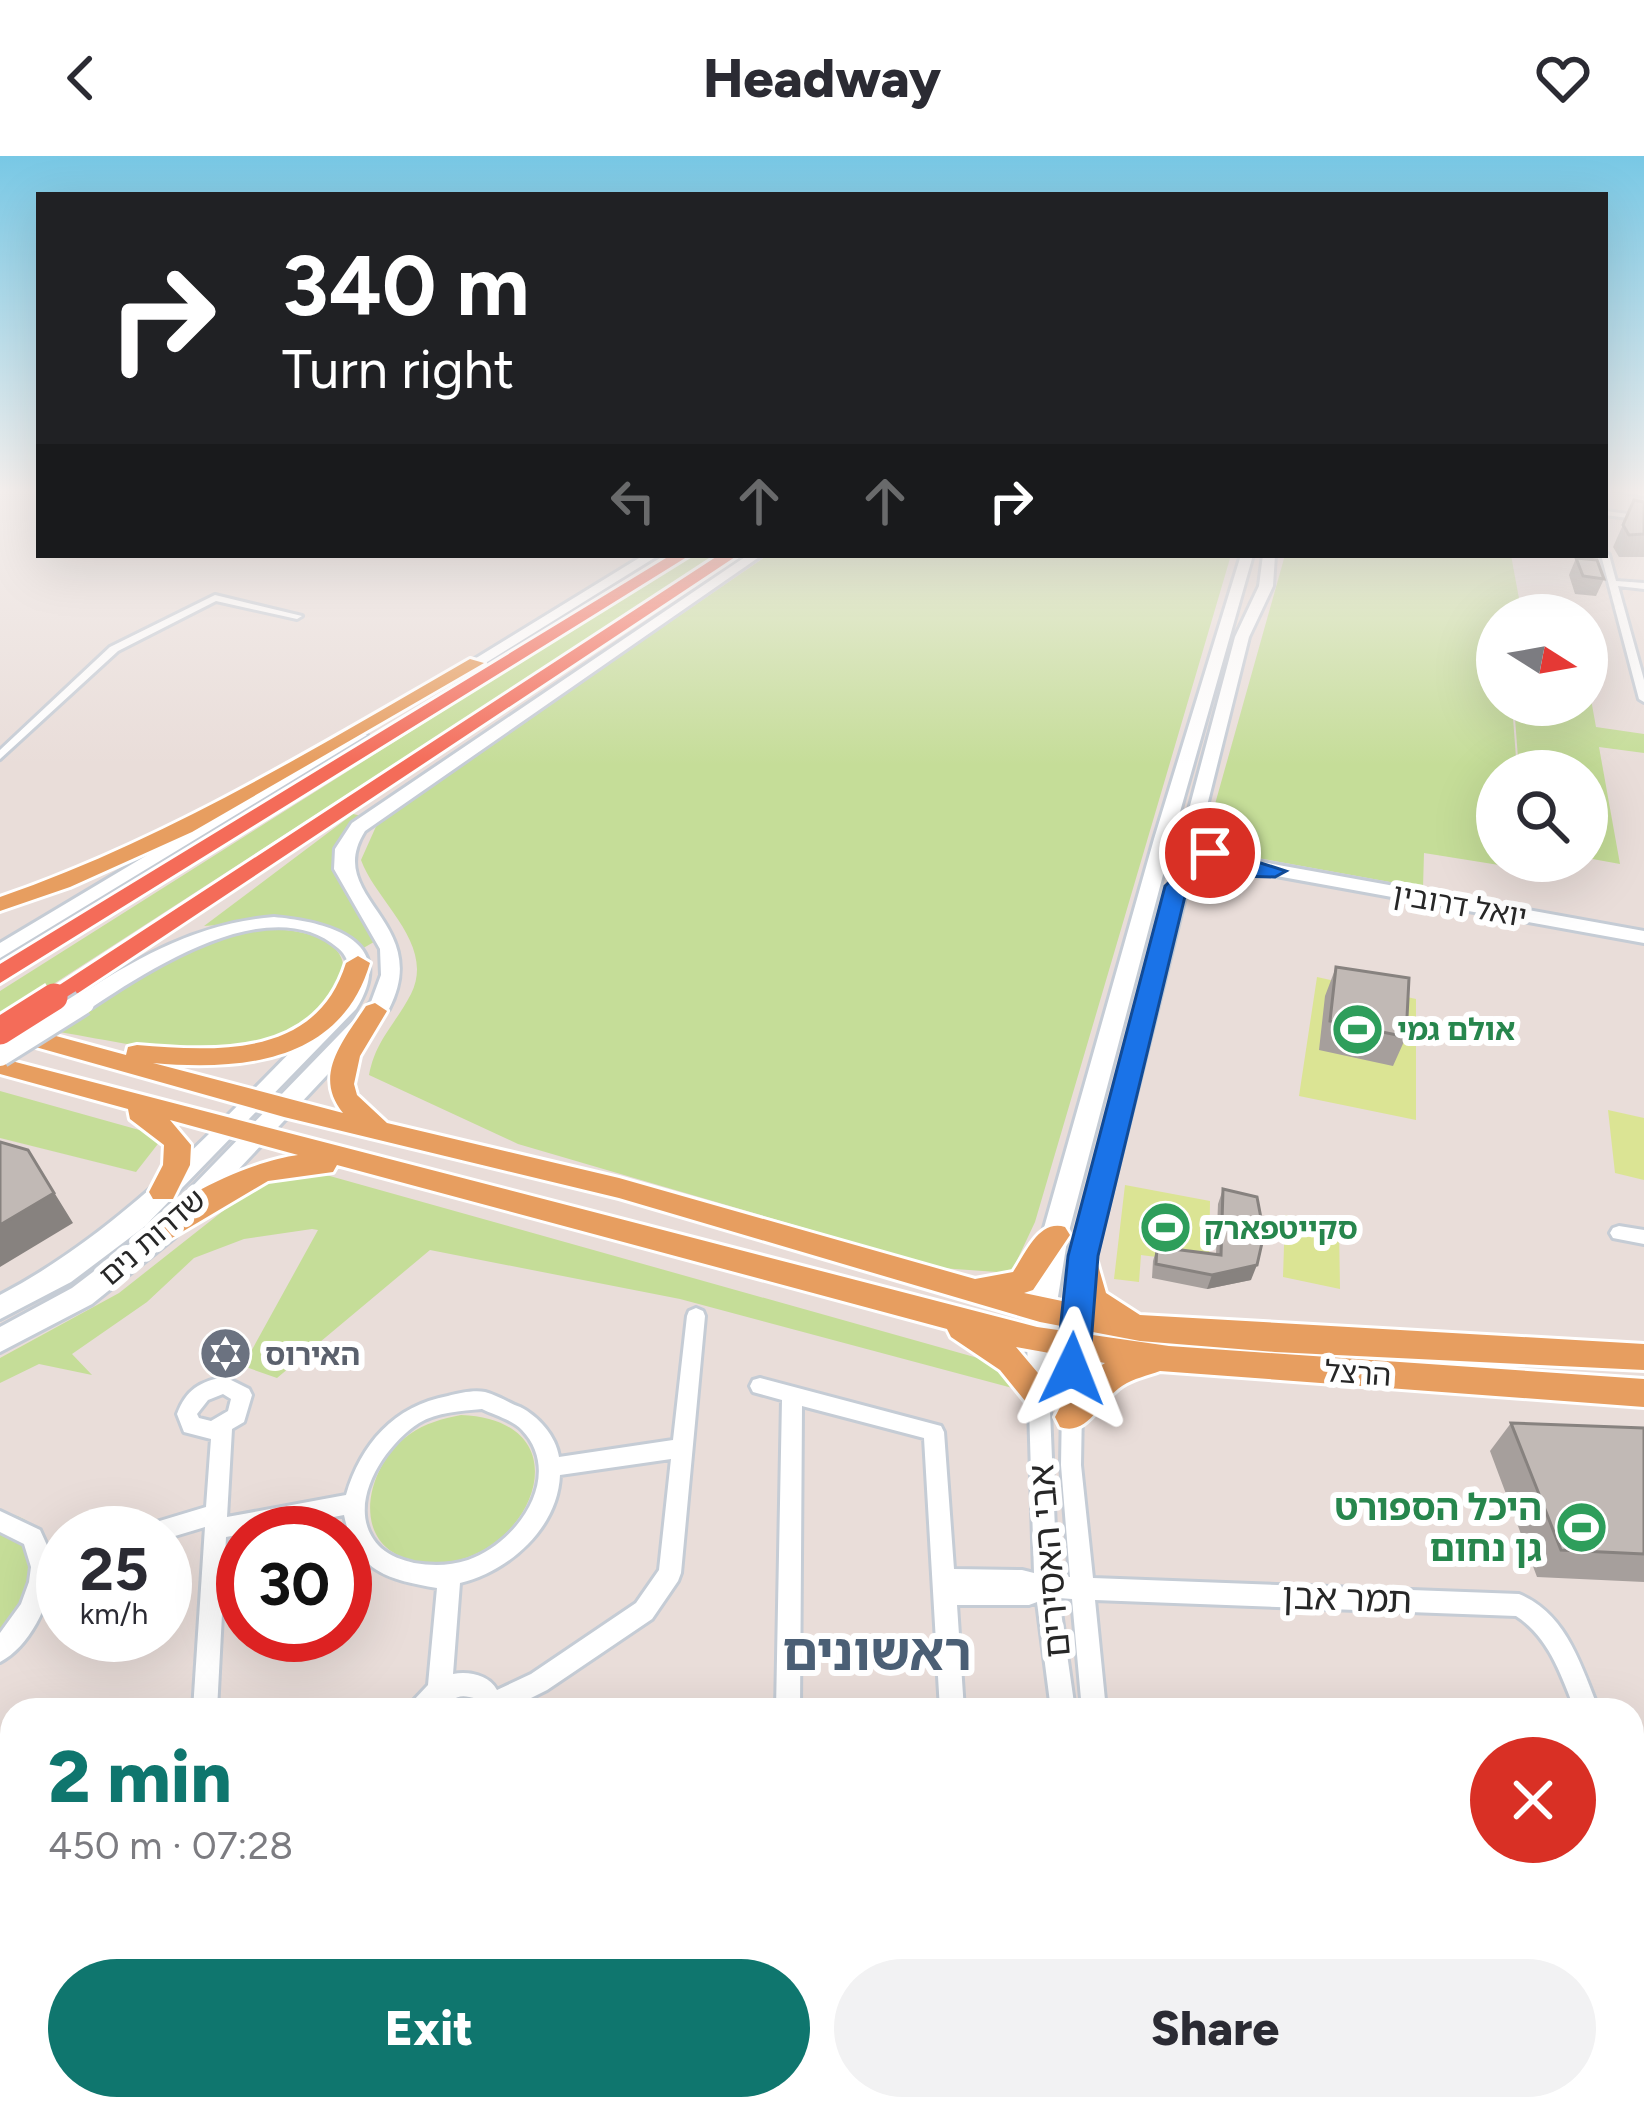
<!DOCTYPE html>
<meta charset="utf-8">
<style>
:root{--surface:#fff;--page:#f2f2f3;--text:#2b2b33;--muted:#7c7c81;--accent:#0f766e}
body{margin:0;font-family:Figtree,"Noto Sans Hebrew",sans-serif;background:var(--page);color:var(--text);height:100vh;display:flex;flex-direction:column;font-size:45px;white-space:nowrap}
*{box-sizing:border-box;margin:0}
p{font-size:39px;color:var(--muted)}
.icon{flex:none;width:66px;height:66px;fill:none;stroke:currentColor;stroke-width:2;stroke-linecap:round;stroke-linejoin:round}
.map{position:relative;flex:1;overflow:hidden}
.panel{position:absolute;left:0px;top:1542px;width:1644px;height:423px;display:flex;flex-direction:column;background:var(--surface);border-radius:36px 36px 0 0;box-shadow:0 12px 48px #0002}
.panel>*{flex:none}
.hud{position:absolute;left:36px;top:36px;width:1572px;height:366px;border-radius:0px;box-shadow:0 12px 48px #0002;background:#202124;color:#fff;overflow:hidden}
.needle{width:78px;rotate:101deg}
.controls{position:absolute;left:1476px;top:438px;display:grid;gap:24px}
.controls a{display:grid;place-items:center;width:132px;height:132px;border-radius:50%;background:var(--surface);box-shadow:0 12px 48px #0002;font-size:60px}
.speed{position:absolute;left:36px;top:1350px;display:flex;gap:24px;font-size:60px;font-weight:700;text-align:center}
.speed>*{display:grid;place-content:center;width:156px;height:156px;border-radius:50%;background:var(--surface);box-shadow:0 12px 48px #0002;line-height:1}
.speed small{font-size:30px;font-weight:400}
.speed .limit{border:18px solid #d22;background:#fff;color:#111}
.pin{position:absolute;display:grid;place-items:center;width:102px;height:102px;color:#fff;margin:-51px;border:6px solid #fff;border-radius:50%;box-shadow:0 3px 12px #0007}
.me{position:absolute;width:132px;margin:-66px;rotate:2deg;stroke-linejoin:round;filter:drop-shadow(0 0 9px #0008)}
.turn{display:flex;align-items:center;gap:42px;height:252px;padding:0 48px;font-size:54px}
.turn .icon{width:156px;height:156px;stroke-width:2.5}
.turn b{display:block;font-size:84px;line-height:102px}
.lanes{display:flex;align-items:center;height:114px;padding:0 48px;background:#0003;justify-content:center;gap:60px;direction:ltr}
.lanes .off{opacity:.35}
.round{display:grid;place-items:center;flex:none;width:126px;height:126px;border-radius:63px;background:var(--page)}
.head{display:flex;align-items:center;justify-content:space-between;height:204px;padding:0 48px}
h1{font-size:72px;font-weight:800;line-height:90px;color:var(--accent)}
.cta{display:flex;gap:24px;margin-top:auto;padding:24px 48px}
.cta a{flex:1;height:138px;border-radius:72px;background:var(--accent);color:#fff;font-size:48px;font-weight:800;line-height:138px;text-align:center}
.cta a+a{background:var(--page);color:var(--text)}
header{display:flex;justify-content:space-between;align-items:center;height:156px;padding:0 48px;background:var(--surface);font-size:54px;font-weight:800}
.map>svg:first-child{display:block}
.green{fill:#c5dd98}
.pitch{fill:#dbe494}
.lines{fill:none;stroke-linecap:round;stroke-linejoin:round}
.street-casing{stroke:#c5ccd5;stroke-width:6}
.secondary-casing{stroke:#c5ccd5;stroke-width:6}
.primary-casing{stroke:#fff;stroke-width:6}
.highway-casing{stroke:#fff;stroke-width:6}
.street{fill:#fff;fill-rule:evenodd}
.secondary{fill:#fff;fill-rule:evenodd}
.primary{fill:#e79e60;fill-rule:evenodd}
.highway{fill:#f46c59;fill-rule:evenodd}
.secondary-bridge-casing{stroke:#c5ccd5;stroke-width:28;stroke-linecap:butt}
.highway-bridge-casing{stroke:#fff;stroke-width:33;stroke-linecap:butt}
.secondary-bridge{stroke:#fff;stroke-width:22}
.highway-bridge{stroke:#f46c59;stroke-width:27}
.wall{fill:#a69f9c}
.shaded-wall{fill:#87827f}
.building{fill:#c1b9b5;stroke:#87827f;stroke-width:3}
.route{fill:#1a73e8;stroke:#114b97;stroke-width:3}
.labels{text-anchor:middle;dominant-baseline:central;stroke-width:12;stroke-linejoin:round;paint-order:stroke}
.street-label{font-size:30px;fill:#272727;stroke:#fff}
.leisure-label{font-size:30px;font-weight:bold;fill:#27864d;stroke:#fff;text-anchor:start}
.worship-label{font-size:30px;font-weight:bold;fill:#5b616d;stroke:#fff;text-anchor:start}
.near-leisure-label{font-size:36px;font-weight:bold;fill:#27864d;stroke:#fff;text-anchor:end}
.near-street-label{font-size:36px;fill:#272727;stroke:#fff}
.near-district-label{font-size:51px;font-weight:bold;fill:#4b5f75;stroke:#fff}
</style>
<header><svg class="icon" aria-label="back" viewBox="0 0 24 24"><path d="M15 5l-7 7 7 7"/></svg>Headway<svg class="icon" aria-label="heart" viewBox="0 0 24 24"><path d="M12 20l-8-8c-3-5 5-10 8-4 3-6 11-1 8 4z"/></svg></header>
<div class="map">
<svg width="1644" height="1963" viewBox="0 0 1644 1963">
<rect width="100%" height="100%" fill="#e9ddd9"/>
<path class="green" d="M690,399h28l-711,459 -7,-2v-21z
M768,399h463l-196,667 -24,51 -70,-5 -423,-124 -149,-69c7,-36 26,-50 42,-81 25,-50 -35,-92 -50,-134l17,-38z
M1285,399h226l11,60h-25v90h15l5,66h-20v90h26l1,8 -100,-16 -1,35 -209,-38 -6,-21z
M1587,521l9,50 48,7v19l-45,-6 21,117 -33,-6v-87h-68l-5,-66h73z
M353,658l9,2c-49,51 -19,76 17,123l-19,11 -24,-20 -38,-11 -94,7z
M265,773c144,2 63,112 -29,122 -57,6 -121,-10 -177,-19 65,-45 125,-92 206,-103z
M0,935l150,42 11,7 -25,32 -136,-34z
M312,1015l673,189 42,32 -347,-93 -250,-49 -153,128 -34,-12 75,-136 -6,-1 -68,10 -50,19 -47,44 -75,52 20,21 -53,-11 -39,19v-25l119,-65 147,-116z
M461,1259c137,6 61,167 -45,146 -69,-13 -51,-96 -6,-127 15,-11 32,-15 51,-19z
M0,1356c30,4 49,21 53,52l-53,97z
M12,1709v214h-12v-202z
M1632,1752h12v174l-12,-1z"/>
<path class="pitch" d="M1317,821l99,22v121l-117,-24z
M1608,954l36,8v62l-29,-7z
M1125,1029l85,16 -1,63 -68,-9 -2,27 -25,-3z
M1285,1059l54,11 1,63 -57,-12z"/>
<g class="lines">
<defs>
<path id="street" d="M1605,355l39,5v4l-39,-5z
M1605,396l4,3 7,26 28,2v6l-26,-3 26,94v22l-5,-3 -38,-144h4z
M215,439l87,21 -5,3 -81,-18 -98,50 -118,108v-9l110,-103z
M1619,1070l25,4v14l-31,-6 -3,-5 3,-5z
M696,1152l7,3 2,5 -24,257 -3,8 -26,38 -105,71 -40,20h-25l-5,-11c-21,-7 -21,0 -37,9 -8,4 -21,2 -30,2l3,-9 15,-16 9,-97c-52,-9 -81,-17 -93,-73l-118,22 -9,173h-24l12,-183 -40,12v-6h-25l3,-7 63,-19 5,-68 -27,-7 -7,-18c9,-24 23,-33 48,-37l24,12 3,6 -8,27 -12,7 -5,88 119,-22c15,-51 48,-89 102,-99 11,-3 26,-6 37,-4 12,3 24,11 35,15 18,9 36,29 39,50l114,-17 14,-124 2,-5zM223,1238l8,5 -3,12 -17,10 -12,-3 -2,-4 11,-14zM482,1253c12,6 31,11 40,21 43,45 -4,113 -54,130 -19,6 -35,6 -54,3 -12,-3 -24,-7 -33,-15 -40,-38 2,-102 38,-125 18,-11 42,-12 63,-14zM671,1303l-12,111 -23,33 -105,71 -34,16c-8,-15 -28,-19 -44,-16l7,-91c48,-11 98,-55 100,-108z
M1037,1176l7,2 3,6 10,237h13l-9,-112 2,-118 3,-6 7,-2 7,2 3,6 -2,118 12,113 426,16c48,20 62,72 80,116h-24c-14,-35 -26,-73 -59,-94l-421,-16 11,110h-24l-10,-111 -13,-1 16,112h-24l-14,-108 -8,3h-72l7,105h-24l-16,-272 -122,-32 -2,304h-24l6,-310 -29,-8 -3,-6 3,-6 7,-2 181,48 3,6 10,137 68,1 12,3 -7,-233 3,-6z
M0,1355l40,19 10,22 13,-4v22l-10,3c-3,31 -24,74 -53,89v-29l21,-29 8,-22 2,-15 -7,-23 -24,-12z
M1632,1643l9,4 3,7v42l-9,-4 -3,-6z
M12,1662v27l-12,5v-27z
M1632,1924l12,1v30l-14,-2z
M1106,1953h30l1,10h-30z
M1136,1953h30l1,10h-30z"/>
<path id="secondary" d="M1613,334h31v6z
M644,399h15l-204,127 -13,-3z
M748,399h14l-397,276c-43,67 69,90 24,178l-215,229 -82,66 -92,48v-25l72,-39 84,-64 215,-222 10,-27 -1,-26 -46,-80 1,-20 17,-26z
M1241,399h12l-83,292h9l56,-210 24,-51 4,-31h12l-2,31 -24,51 -53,213 448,81v12l-450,-82 -98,395 -9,91 -4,8 -10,4 -10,-4 -4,-8 11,-91 106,-398 -8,-2 -100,379 -17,105 -4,8 -10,4 -10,-4 -4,-8 19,-105 112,-396z
M353,576l14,3 -367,223v-15z
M274,761c54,5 125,23 82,92l-212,218 -73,55 -71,37v-24c132,-69 231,-185 336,-289 13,-18 21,-42 2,-58 -67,-59 -190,22 -247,60h-16l-3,-5 3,-5c63,-41 123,-75 199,-81z"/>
<path id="primary" d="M470,503l14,4 -292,169 -122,55 -70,24v-14c168,-58 317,-150 470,-238z
M358,800l12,7c-29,99 -127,108 -217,100l190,50c-31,-38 1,-73 23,-107l9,-3 12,8 -27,45 -6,28 3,11 30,28 232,55 356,101 38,-7c13,-19 26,-53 52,-45l5,8 -37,55 -9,3 57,12c-9,-17 -18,-40 -8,-57h20l13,45 34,22 504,29v26l-369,-18 -135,-11 -100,-19 -421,-124 -335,-81 -284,-80v-12l8,-2 118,32 2,-8 9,-2c82,7 180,12 209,-82z
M0,902l1037,269 132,19 475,33v28l-484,-36c-13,5 -26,7 -38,15 -22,14 -34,51 -62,41l-5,-10c11,-23 29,-41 50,-54l-89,-16 38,45 -4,10 -12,4 -12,-4 -26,-32 -49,-33 -4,-8 -610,-164 -4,7 -65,9 -103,61 -10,-3 -5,-8c22,-36 107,-71 148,-76l-128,-35 21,25 -1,20 -17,34h-20l-4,-7 14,-27 1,-20 -34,-26 -2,-10 -128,-35z"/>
<path id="highway" d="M671,399h19l-690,428v-19z
M719,399h19l-675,448 -9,2 -13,-8z"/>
</defs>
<use href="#street" class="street-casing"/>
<use href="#secondary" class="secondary-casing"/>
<use href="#primary" class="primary-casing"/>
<use href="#highway" class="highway-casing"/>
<use href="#street" class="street"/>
<use href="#secondary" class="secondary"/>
<use href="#primary" class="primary"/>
<use href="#highway" class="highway"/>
<defs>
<path id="secondary-bridge" d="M0,899l83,-52"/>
<path id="highway-bridge" d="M0,875l54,-34"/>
</defs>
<use href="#secondary-bridge" class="secondary-bridge-casing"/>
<use href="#highway-bridge" class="highway-bridge-casing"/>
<use href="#secondary-bridge" class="secondary-bridge"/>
<use href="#highway-bridge" class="highway-bridge"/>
</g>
<path class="wall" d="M1634,344l10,2v55h-25l-6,-10z
M1576,402l28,21 -8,17 -21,-2 -6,-19z
M1336,811l70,70 -13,29 -74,-16 6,-54z
M1223,1033l28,91 -44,9 -55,-11 1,-17 4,-14 59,7 2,-50z
M1511,1267l133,5v154l-107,-5 -47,-126z
M1632,1670l12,30v29l-12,8z"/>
<path class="shaded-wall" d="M28,994l45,73 -73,44v-42z
M1257,1109l-6,15 -44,9 5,-14z"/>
<path class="building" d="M1634,344l10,2v32l-15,1 -6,-10z
M1576,402l21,2 7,19 -21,-3z
M1336,811l73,11 -3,59 -76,-16z
M0,986l28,8 26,43 -54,32z
M1223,1033l34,8 7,37 -7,31 -45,10 -56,-11 1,-17 64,8z
M1511,1267l133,5v126l-83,-4z
M1632,1670l12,30v24l-12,-1z
M746,1960l94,3h-94z"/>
<linearGradient id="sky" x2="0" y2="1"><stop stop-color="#78c8e5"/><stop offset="0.55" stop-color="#f5f0ee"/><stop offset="1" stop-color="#f5f0ee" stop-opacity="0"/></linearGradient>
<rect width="1644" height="609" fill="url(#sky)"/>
<path class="route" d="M1210,691l76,24 -11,6 -73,-2 -15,13 -89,368 -9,113 -5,9 -12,4 -11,-4 -5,-9 12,-113 97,-370 24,-22 32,-1 -22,-10z"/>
<defs>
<symbol id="stadium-disc" viewBox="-11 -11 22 22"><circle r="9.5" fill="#2e9e5b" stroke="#fff"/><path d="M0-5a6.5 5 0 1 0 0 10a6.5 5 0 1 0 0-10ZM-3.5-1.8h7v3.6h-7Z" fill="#fff"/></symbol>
<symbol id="synagogue-disc" viewBox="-11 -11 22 22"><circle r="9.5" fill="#6b7280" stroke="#fff"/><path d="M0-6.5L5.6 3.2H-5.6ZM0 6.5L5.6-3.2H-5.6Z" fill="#fff"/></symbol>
</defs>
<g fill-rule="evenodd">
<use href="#stadium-disc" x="1328" y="844" width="59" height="59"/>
<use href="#stadium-disc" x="1136" y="1042" width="59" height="59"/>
<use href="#synagogue-disc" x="196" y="1168" width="59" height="59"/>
<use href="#stadium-disc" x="1552" y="1342" width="59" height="59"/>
</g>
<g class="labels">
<g class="street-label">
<text transform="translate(1460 749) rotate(10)">יואל דרובין</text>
<text transform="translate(152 1081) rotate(-41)">שדרות נים</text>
<text transform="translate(1358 1217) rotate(4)">הרצל</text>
</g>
<g class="leisure-label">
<text x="1397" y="873">אולם גמי</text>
<text x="1204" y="1072">סקייטפארק</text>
</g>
<g class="worship-label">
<text x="265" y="1198">האירוס</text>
</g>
<g class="near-leisure-label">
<text x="1542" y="1351">היכל הספורט<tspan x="1542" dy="41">גן נחום</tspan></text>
</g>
<g class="near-street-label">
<text transform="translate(1049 1405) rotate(-95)">אבי האסירים</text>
<text transform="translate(1347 1442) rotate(2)">תמר אבן</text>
</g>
<g class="near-district-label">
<text x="877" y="1496">ראשונים</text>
</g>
</g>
</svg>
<div class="controls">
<a><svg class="needle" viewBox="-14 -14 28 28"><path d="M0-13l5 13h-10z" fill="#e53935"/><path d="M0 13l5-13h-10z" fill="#7c7c81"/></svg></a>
<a><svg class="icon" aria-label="search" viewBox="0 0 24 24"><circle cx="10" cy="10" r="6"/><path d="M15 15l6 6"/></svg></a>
</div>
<div class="speed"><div>25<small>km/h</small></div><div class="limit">30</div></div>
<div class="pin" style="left:1210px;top:697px;background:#d93025"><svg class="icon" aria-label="arrive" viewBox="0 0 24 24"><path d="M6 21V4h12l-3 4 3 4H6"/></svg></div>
<svg class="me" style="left:1072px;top:1213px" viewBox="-20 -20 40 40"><path d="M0-17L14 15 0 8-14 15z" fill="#1a73e8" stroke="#fff" stroke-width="4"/></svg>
<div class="hud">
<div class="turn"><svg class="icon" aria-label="right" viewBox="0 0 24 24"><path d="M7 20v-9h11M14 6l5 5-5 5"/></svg><div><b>340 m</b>Turn right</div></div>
<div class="lanes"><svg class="icon off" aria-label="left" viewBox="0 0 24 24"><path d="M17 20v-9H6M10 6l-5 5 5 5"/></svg><svg class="icon off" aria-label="ahead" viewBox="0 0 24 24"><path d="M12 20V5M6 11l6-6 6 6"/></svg><svg class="icon off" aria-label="ahead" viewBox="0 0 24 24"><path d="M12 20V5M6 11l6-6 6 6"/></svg><svg class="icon" aria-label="right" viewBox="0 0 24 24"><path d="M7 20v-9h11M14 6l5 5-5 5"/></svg></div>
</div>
<section class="panel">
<div class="head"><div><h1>2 min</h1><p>450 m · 07:28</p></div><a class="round" style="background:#d93025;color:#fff"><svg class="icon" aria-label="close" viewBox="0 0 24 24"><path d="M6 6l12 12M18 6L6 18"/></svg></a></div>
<div class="cta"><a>Exit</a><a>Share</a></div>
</section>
</div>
